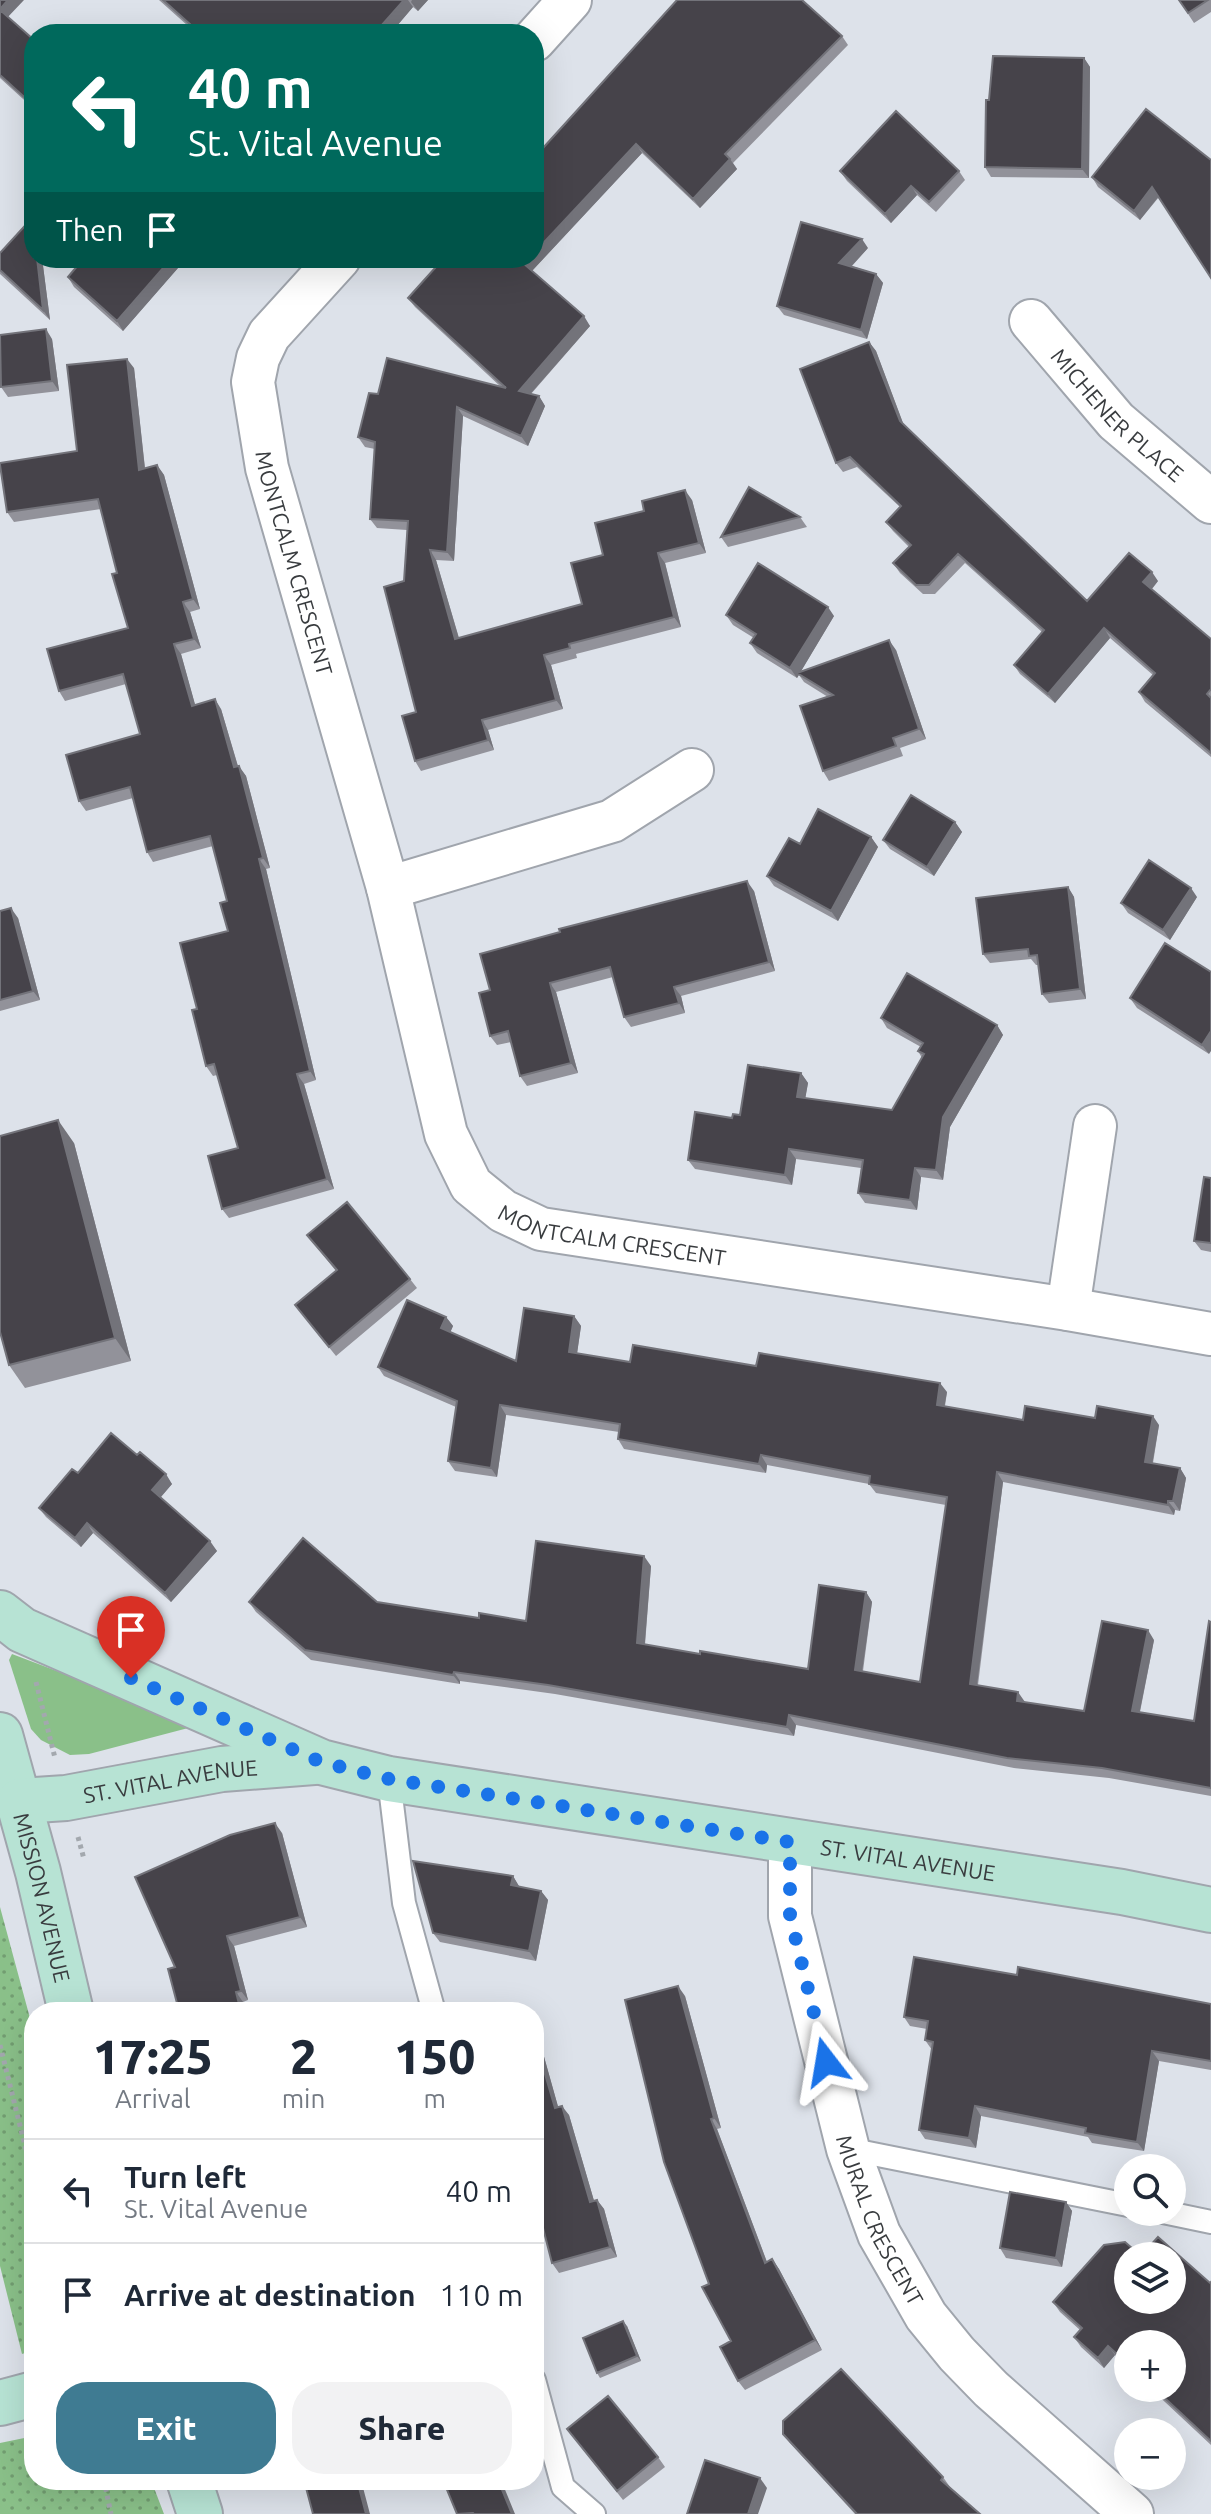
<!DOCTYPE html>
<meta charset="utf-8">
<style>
:root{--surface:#fff;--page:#f2f2f3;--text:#1f2937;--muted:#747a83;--line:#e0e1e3;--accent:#3f7b92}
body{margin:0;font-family:Ubuntu,sans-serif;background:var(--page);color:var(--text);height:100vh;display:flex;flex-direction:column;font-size:30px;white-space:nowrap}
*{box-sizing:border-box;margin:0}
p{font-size:26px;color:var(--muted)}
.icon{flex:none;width:44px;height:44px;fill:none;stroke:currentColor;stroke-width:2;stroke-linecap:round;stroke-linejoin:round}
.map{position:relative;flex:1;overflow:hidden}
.side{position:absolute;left:24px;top:2002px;width:520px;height:488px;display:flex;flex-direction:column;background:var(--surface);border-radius:32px;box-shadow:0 8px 32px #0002}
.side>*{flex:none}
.guide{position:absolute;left:24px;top:24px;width:520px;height:244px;border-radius:32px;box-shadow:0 8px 32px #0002;background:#00695c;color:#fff;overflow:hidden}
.controls{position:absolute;left:1114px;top:2154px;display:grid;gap:16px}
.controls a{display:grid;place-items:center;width:72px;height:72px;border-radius:50%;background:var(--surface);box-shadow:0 8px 32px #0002;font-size:40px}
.pin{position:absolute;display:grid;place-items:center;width:68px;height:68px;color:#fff;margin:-82px -34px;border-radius:50% 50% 50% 0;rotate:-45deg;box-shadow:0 0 8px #0007}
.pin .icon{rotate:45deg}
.me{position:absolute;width:88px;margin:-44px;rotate:346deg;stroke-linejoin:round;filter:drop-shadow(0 0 6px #0008)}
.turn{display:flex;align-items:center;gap:28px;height:168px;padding:0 32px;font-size:36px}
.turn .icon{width:104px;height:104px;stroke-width:2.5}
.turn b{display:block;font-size:56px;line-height:68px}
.then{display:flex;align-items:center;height:76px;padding:0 32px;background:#0003;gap:16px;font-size:30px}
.eta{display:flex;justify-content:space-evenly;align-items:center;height:136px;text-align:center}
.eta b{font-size:48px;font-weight:800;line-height:56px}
.action{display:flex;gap:16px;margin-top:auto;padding:16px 32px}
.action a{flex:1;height:92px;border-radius:32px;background:var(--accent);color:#fff;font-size:32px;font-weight:800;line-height:92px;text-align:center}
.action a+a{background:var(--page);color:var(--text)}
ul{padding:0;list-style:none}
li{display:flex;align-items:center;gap:24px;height:104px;padding:0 32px;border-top:2px solid var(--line)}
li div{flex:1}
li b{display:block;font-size:30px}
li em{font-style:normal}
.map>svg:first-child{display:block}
.grass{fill:#8ac089}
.park{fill:url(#park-dots)}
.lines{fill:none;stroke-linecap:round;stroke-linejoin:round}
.lane-casing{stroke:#a0a5ad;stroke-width:26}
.street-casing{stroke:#a0a5ad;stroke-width:46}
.secondary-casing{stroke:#a0a5ad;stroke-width:48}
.path{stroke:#a3a8ae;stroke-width:5;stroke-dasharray:4 4;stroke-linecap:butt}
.lane{stroke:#fff;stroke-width:22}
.street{stroke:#fff;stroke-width:42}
.secondary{stroke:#b7e3d4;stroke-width:44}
.wall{fill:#92929a}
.shaded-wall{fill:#73737a}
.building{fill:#46434a;stroke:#73737a;stroke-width:2;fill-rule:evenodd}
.route{stroke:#1a73e8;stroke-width:14;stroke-dasharray:0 25.2}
.labels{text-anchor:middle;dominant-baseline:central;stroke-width:8;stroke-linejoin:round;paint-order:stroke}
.street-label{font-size:22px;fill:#393c3f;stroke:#fff}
</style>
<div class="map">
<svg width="1211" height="2514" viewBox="0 0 1211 2514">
<defs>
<pattern id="park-dots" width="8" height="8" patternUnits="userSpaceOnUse" patternTransform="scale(2)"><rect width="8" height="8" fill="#8ac089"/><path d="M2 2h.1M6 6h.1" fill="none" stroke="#729d71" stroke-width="1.8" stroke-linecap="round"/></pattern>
</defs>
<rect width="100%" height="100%" fill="#dde2ea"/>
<path class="grass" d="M12,1654l174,66 6,7 -103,27 -19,1 -29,-15 -10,-11 -22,-69z"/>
<path class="park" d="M0,1907l34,126v317l-12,4 -22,-88z
M34,2436v44h117l13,34h-164v-71z"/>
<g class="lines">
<defs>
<path id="lane" d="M389,1779l15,124 30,109
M848,2149l280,56
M1163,2212l48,10
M534,2380l29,107 31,27"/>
<g id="street">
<path d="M534,40l36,-40"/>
<path id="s1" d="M339,258l-70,77 -11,23 -5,24 14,86 121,420 58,246 25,51 32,26 38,18 527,80 143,25"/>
<path id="s2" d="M1031,321l85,100 95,81"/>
<path d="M388,888l224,-67 80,-51"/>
<path d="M1068,1309l27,-183"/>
<path id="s3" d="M790,1842v74l58,233 31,85 47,82 31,38 34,35 141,125"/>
</g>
<g id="secondary">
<path id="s4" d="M0,1613l22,17 299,132 68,17 733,113 89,18"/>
<path id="s5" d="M0,1735l38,137 33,140"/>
<path id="s6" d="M20,1801l46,-3 156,-29 92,-7"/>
<path d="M0,2403l34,-9"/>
<path d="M189,2480l11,34"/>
</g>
</defs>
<use href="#lane" class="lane-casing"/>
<use href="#street" class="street-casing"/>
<use href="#secondary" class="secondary-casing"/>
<path class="path" d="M36,1682l19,76
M78,1837l6,22
M0,2045l34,137
M104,2480l7,34"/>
<use href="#lane" class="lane"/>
<use href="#street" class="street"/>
<use href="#secondary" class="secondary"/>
</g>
<path class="wall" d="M0,0l8,17 26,23v69l-34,-31z
M159,0h269l-10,11 -5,-4 -23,27h-193z
M1179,0h32v12l-17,11z
M842,36l6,9 -115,118 4,6 -37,39 -58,-55 -110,118 58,55 -59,68 8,2 6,10 -17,40 -65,-30 -9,145 -18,-1 23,78 123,-34 21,-49 89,-55 14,53 -41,10 16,64 -105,27 1,4 -26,7 12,44 -75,21 6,20 -73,21 -6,-10 1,-49 -12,-131 3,-51 -30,-2 -7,-9 5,-70 -10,-2 -7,-10 20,-43 123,-7 -86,-80 -7,-9 126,-140z
M1084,58l6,9 -1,111 -98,-1 -6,-10 4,-67z
M840,171h119l6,9 -29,32 -19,-17 -26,28 -44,-42z
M1092,177l67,20 -19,23 -42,-33z
M868,248l-16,18 24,8 7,9 -16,56 -83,-24 -7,-9z
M0,253l42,5 8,62 -50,-46z
M84,258h98l-7,7 3,3 -55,63 -49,-44 -6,-10z
M52,339l7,52 -51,6 -7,-10z
M869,342l7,9 28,75 183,175 71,-20 -6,8 59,50v118l-66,-55 -6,-10 14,-17 -43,-37 -55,65 -35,-29 -6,-9 28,-33 -77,-69 -30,31h-12l-23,-21 -7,-10 16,-16 -16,-16 -7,-9 14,-15 -43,-40 -14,5 -7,-9z
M134,368l11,100 12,-3 7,10 36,134 -10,3 11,36 -20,6 14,51 26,4 17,57 8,10 24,92 -4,1 50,211 -12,4 30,105 -105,29 -7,-9 16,-61 -21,-73 -4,1 -7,-10 -9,-57 31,-78 -1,-30 -14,-55 -60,16 -6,-10 -14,-54 -47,13 -7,-10 61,-67 -14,-50 -61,17 -6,-10 69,-63 -11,-55 -16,-64 -87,13 -7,-10 70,-61z
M800,517l7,10 -79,20 -7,-10z
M726,615l108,1 -33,55 95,-21 30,89 -26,9 3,8 -74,25 -6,-10 5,-74 -24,-15 -5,-7 -2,3 -40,-25 -7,-10 4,-5 -21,-13z
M955,822l7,10 -28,44 -44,-27 -7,-9z
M871,837l7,10 -40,74 -64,-35 -7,-10 33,-32z
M1068,887l6,10 12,102 -37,4 -7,-9 -3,-29h-3l-5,-6 -41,4 -7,-9z
M754,891l21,80 -94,25 4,17 -54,14 -7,-10 -11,-40 -57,15 22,81 -51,13 -7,-10 -9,-34 -14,3 -7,-9v-46z
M1197,897l-27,43 -42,-27 -7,-10z
M0,911l18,7 22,82 -40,11z
M1165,943l44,111 -72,-46 -7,-10z
M881,1018l116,7 6,10 -53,92 -7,53 -22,-3 -4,33 -52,-7 -7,-10 3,-25 -65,-9 -4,26 -97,-16 -7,-9 44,-42 8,-3 61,-42 7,10 -3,15 87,12 30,-52 -4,-7 3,-4 -34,-19z
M74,1143l57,218 -106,27 -16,-23z
M1211,1178v74l-10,-2 -7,-9z
M307,1235l103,44 7,9 -81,68 -41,-51 41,-34z
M574,1316l7,10 -4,27 53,9 126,4 191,26 -2,14 78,14 72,-2 64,7 -6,38 27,5 6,10 -6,33 -5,-1 -1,5 -171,-33 -25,203 47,17 59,9 70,-71 -14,72 54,9 17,-99v174l-102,-18 -95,-10 -218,-43 -2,11 -239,-42 -95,-13v3l-149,-24 -55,-48 -7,-10h128l102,16 47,3 125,-55 -6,79 55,9 108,15 58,-77 6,10 -9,69 57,11 26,-177 -70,-12 -7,-9 -102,-19 -1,8 -142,-24 -6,-10 1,-7 -113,-17 -9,62 -42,-6 -7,-10 8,-54 -72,-31 -6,-9 68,-50 7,9 -3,6 66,29z
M137,1455l35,29 -11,13 56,54 -46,51 -78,-69 -12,14 -35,-30 -7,-9 39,-35z
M282,1833l25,94 -73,19 14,54 -5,2 2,10h-77l10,-5 -3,-40z
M513,1876l6,11 22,4 7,9 -12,61 -96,-19 -7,-9z
M1017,1975l194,29v66l-52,-9 -15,90 -52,-8 -4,-6 -107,-21 -5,32 -51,-9 -6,-9 13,-80 -7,-10 2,-11 -17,-3 -6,-9z
M685,1996l36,132 -4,1 50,133 5,-3 7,10 43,81 -77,40 -7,-9 -7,-40 -22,-57z
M541,2046l17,61 11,8 25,86 3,-1 7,9 13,48 -58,16 -7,-10z
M1066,2202l6,9 -10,56 -56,-9 -6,-10z
M1141,2256l69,27 1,-1v163l-61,-57h22l-44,-44v23l-13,-12 -11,13 -23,-21 -7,-10 6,-7 -20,-18 -7,-10z
M627,2326l14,35 -41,17 -3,-5z
M567,2429l91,28 7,10 -42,33z
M783,2434l160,43 7,10 30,27h-125l-65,-71z"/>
<path class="shaded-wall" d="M8,0h16l-18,19 -6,-10z
M404,0h4l5,7 -23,27h-16z
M412,0h16l-10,11 -7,-9z
M1084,58l6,9 -1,111 -7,-9z
M636,144l6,9 -112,120 -6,-9 5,-6h5v-5z
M730,159l7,10 -37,39 -7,-9z
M911,186l6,9 -26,28 -6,-9z
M1152,187l7,9 -19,24 -6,-9z
M862,239l6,9 -22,24 -7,-9z
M37,258h5l8,62 -7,-10z
M171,259l7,9 -55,63 -6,-10z
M876,274l7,9 -16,56 -6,-9z
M584,316l6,10 -65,74 -6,-9z
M46,329l6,10 7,52 -7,-10z
M869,342l7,9 30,80 -6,-10z
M127,359l7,9 12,111 -7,-9z
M539,396l6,10 -17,40 -7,-10z
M457,407l6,9 -9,145 -7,-9z
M157,465l7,10 36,134 -7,-10z
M685,490l7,10 14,53 -7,-10z
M430,550l6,10 26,89 -7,-10z
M658,553l7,10 16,64 -7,-10z
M1152,572l6,9 -8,10 -7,-9z
M183,602l7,10 11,36 -7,-9z
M828,607l6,9 -37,62 -7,-10z
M1104,628l6,10 -55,65 -7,-9z
M889,640l7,10 30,89 -7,-10z
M174,644l7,10 17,61 -6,-9z
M544,655l7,10 12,44 -7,-9z
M215,699l6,10 20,68 -7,-10z
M482,720l6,10 6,20 -6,-10z
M239,766l7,10 24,92 -7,-10z
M955,822l7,10 -28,44 -7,-9z
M871,837l7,10 -40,74 -7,-10z
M259,859l7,10 50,211 -6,-9z
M747,881l7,10 21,80 -6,-9z
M1068,887l6,10 12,102 -6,-10z
M1191,888l6,9 -27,43 -7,-10z
M11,908l7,10 22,82 -7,-9z
M550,983l6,9 22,81 -7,-10z
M674,987l7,9 4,17 -6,-10z
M997,1025l6,10 -53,92 -7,53 -7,-10 7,-53z
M1211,1031v20l-2,3 -7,-9z
M801,1073l7,10 -4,23 -7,-9z
M297,1074l7,10 30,105 -7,-10z
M58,1120l16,23 57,218 -16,-23z
M789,1149l7,10 -4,26 -7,-10z
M915,1168l6,9 -4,33 -7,-10z
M574,1316l7,10 -5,35 -7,-9z
M446,1317l7,9 -5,12 -7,-10z
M940,1383l7,9 -4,22 -6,-9z
M500,1405l6,10 -9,62 -6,-9z
M1153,1416l6,9 -8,46 -6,-9z
M761,1455l6,10 -1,8 -7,-9z
M1180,1468l6,10 -6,33 -7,-10z
M997,1472l6,10 -27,211 -6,-9z
M166,1474l6,10 -13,15 -7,-9z
M1168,1501l7,9 -1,5 -6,-10z
M87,1523l6,10 -12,14 -6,-9z
M210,1541l7,10 -46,51 -6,-9z
M644,1556l7,10 -7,87 -7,-10z
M866,1592l6,10 -11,77 -6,-9z
M1148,1630l6,10 -16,80 -6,-9z
M454,1672l6,9v3l-7,-9z
M1018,1692l7,10 -8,-1z
M789,1715l7,10 -2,11 -7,-9z
M275,1823l7,10 25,94 -7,-10z
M513,1876l6,10 -1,9 -7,-10z
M541,1891l7,9 -12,61 -7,-10z
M227,1936l7,10 14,54 -7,-9z
M678,1986l7,10 36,132 -7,-10z
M236,1992l7,10 2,10h-4z
M534,2037l7,9 20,71 -6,-9z
M1152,2051l7,10 -15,90 -7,-9z
M562,2106l7,9 28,96 -7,-9z
M975,2106l6,10 -5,32 -7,-10z
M711,2119l6,10 54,144 -6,-10z
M597,2200l7,9 13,48 -7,-10z
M1066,2202l6,9 -10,56 -6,-9z
M772,2259l7,10 43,81 -7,-10z
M623,2321l4,5 14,35 -4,-5z
M1108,2346l7,9 -11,13 -6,-10z
M760,2478l7,10 -9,26h-10z
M357,2480h4l9,34h-4z
M498,2480h3l14,34h-3z"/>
<path class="building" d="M0,0h8l-8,9z
M163,0h241l-30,34h-16l-5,-4 -4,4h-148z
M677,0h125l40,36 -117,118 5,5 -37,40 -57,-55 -102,109v-95z
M1179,0h29l-20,13z
M0,10l34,30v66l-34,-31z
M993,56l91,2 -2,111 -97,-2 1,-67h3z
M1146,109l65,51v118l-59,-91 -18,24 -42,-34z
M896,111l63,60 -30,31 -18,-16 -26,28 -45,-43z
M32,218l2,16v24h3l6,52 -43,-40v-17z
M801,222l61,17 -23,24 37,11 -15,56 -84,-24z
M84,258h87v1l-54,62 -49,-44z
M444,258h85l-5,6 60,52 -65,75 20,5 -18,40 -64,-29 -10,145 -17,-2 25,89 127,-35 -11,-41 32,-8 -8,-32 49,-12 -2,-10 43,-11 14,53 -41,10 16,64 -105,27 1,4 -26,7 12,45 -74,20 6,20 -73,21 -13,-45 14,-4 -32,-125 20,-6 4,-60 -38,-2 5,-77 -17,-5 11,-44 9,1 9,-36 119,30 -98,-90z
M46,329l6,52 -51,6 -1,-52z
M869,342l31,79 187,180 42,-48 23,19 -9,10 68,57v50l-4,5 4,4v55l-72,-61 16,-19 -51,-45 -56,66 -34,-29 30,-35 -86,-76 -29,31h-13l-23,-22 18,-18 -25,-23 15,-16 -51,-49 -14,6 -36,-94z
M127,359l12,111 18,-5 36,134 -10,3 11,37 -20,5 18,62 23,-7 19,68 5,-1 24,92 -4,1 51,212 -13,3 30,105 -105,30 -14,-53 30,-8 -24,-84 -8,2 -14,-56 5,-1 -17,-66 48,-12 -8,-28 7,-2 -17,-65 -63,16 -17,-65 -51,14 -13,-46 74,-21 -17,-60 -64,17 -12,-42 81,-21 -16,-54 5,-1 -19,-74 -91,13 -7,-47v-2l77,-12 -10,-86z
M749,487l51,30 -79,20z
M758,563l70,44 -38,61 -40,-25 6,-9 -30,-19z
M889,640l30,89 -26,9 3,8 -73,25 -23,-65 33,-11 -36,-22z
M911,795l44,27 -28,45 -44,-27z
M818,809l53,28 -40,74 -64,-35 22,-38 11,6z
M1149,860l42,28 -28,42 -42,-27z
M747,881l22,81 -95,25 5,16 -55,14 -14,-50 -60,16 21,80 -51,13 -12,-45 -18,5 -11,-43 11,-3 -10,-36 80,-22 -1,-3z
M1068,887l12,102 -38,5 -5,-39 -8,1 -1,-7 -45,5 -7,-56z
M11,908l22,83 -33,9v-89z
M1165,943l46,29v59l-9,14 -72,-47z
M907,973l90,52 -54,92 -7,53 -21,-2 -5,32 -52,-7 5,-33 -74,-11 -4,26 -97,-15 7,-48 37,6 1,-4 7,1 8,-50 53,8 -4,24 95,13 32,-56 -6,-3 5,-8 -42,-25z
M58,1120l57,218 -106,27 -9,-33v-196z
M1204,1177l7,1v65l-17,-2z
M347,1202l63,77 -81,68 -34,-42 42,-35 -30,-35z
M407,1300l39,17 -5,11 75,33 8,-53 50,8 -5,36 61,10 3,-17 123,21 3,-13 181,30 -3,22 86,15 2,-14 70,12 2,-12 56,10 -8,46 35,6 -7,33h-5v4l-171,-33 -27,212 48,8 -1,9 67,10 18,-90 46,9 -16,81 62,10 15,-100 2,1v166l-109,-20 -95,-10 -218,-43 -2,12 -239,-42 -94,-13 -1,3 -148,-25 -56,-48 54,-64 74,64 102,16v-5l47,8 10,-80 108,15 -7,87 63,11v-3l108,18 11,-84 47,7 -11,78 65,12 27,-185 -78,-13 1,-8 -109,-21 -2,9 -141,-25 2,-15 -120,-19 -9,63 -43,-7 9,-60 -79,-34z
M111,1433l26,22 3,-3 26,22 -14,16 58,51 -45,52 -78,-70 -12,15 -36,-30 33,-39 6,4z
M275,1823l25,94 -73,19 14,55 -5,1 5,20h-73v-2l10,-3 -10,-38 7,-2 -40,-90 95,-42z
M413,1861l100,15 -2,9 30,6 -12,60 -96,-18z
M914,1957l103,18 1,-8 193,37v57l-59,-10 -15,91 -52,-9 1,-5 -111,-22 -6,32 -50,-8 14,-88 -8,-2 3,-19 -24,-4z
M678,1986l36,132 -3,1 54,144 7,-4 43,81 -77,41 -18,-34 11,-6 -29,-54 7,-3 -45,-122 -39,-162z
M534,2037l21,71 7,-2 28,96 7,-2 13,47 -58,16 -18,-70z
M1010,2192l56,10 -10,56 -56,-10z
M1158,2237l52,46 1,-1v159l-57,-53h18v-44h-44v20l-20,-18 -10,12 -24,-21 8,-9 -29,-26 51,-57 21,-3 16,14zM1128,2256h44v44h-44z
M623,2321l14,35 -40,17 -14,-35z
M841,2369l102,108 -2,3 39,34h-123l-74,-80v-13z
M608,2396l50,61 -41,34 -50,-62z
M705,2460l55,18 -12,36h-61z
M304,2480h53l9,34h-53z
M443,2480h55l14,34h-38l-1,-1 -16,1z"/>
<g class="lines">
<path class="route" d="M131,1678l190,84 68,17 401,63v74l36,146"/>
</g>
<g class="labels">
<g class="street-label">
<text stroke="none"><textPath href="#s2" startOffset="128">MICHENER PLACE</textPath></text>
<text stroke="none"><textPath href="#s1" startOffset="340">MONTCALM CRESCENT</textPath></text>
<text stroke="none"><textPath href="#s1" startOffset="1142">MONTCALM CRESCENT</textPath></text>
<text stroke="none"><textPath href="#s6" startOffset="152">ST. VITAL AVENUE</textPath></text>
<text stroke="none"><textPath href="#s4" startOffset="950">ST. VITAL AVENUE</textPath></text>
<text stroke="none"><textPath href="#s5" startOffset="168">MISSION AVENUE</textPath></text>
<text stroke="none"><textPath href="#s3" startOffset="392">MURAL CRESCENT</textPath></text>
</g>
</g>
</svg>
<div class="controls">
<a><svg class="icon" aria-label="search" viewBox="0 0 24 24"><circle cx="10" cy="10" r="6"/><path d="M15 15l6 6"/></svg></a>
<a><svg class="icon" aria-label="layers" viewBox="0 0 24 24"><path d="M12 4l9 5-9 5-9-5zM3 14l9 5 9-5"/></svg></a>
<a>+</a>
<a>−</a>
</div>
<div class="pin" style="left:131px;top:1678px;background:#d93025"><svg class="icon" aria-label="arrive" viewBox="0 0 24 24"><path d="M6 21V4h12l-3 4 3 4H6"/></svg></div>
<svg class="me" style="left:826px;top:2062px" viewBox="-20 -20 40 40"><path d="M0-17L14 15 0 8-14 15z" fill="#1a73e8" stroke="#fff" stroke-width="4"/></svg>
<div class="guide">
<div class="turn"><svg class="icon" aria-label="left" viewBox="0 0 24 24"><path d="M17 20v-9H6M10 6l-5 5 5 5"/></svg><div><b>40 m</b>St. Vital Avenue</div></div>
<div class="then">Then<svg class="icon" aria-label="arrive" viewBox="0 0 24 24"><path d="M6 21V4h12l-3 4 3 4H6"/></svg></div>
</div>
<section class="side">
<div class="eta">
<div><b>17:25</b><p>Arrival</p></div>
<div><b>2</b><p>min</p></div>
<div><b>150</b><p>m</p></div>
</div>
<ul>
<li><svg class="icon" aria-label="left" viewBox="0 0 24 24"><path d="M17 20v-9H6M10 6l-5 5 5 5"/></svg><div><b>Turn left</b><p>St. Vital Avenue</p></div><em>40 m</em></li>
<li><svg class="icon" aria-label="arrive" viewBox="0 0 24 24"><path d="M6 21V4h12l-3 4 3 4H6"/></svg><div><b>Arrive at destination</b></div><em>110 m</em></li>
</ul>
<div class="action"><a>Exit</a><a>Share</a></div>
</section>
</div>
